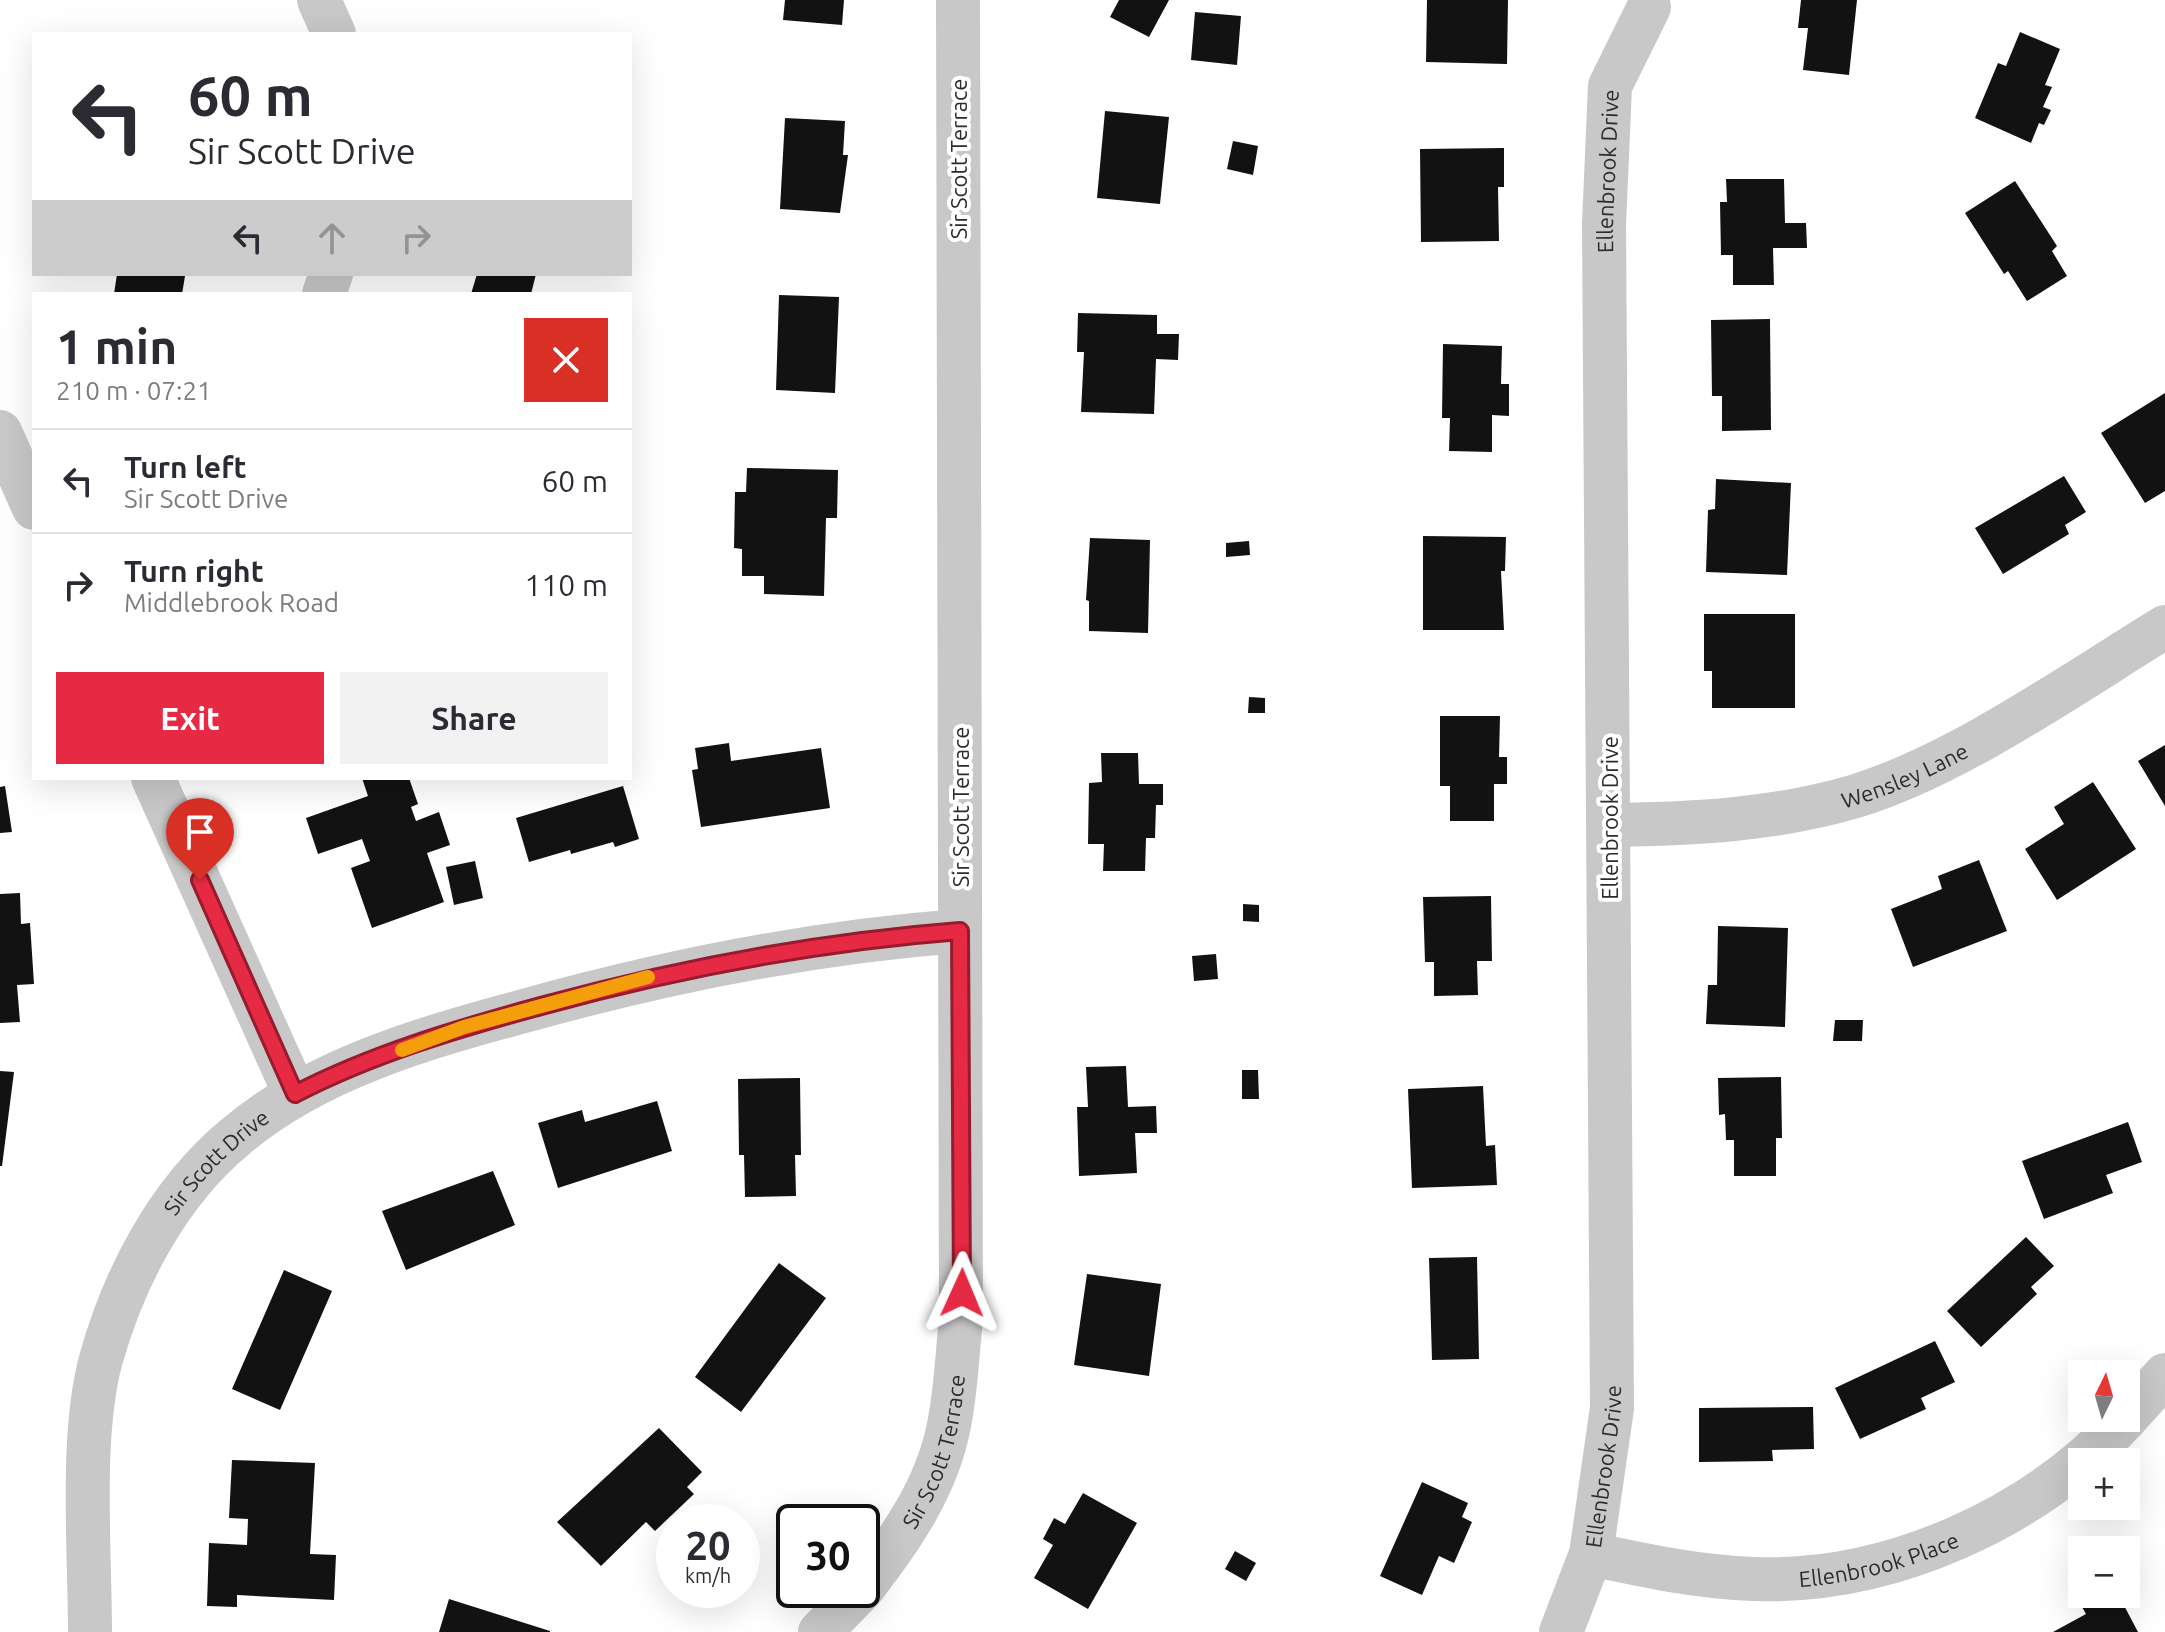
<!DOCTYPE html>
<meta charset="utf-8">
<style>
:root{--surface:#fff;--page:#f2f2f3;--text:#2b2b33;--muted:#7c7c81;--line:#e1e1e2;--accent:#e62a43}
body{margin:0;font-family:Ubuntu,sans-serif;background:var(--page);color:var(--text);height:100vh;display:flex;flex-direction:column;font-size:30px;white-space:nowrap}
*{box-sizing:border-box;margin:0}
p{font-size:26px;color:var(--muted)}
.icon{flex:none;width:44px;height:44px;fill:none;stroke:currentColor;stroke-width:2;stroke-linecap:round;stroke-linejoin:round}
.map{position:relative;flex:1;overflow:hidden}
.details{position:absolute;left:32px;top:292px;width:600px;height:488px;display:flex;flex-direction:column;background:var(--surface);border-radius:0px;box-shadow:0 8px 32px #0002}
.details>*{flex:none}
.banner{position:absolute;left:32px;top:32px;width:600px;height:244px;border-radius:0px;box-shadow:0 8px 32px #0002;background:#fff;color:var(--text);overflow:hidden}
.needle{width:52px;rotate:5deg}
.fabs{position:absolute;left:2068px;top:1360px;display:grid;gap:16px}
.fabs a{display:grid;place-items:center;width:72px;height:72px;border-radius:0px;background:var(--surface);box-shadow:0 8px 32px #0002;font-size:40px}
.speed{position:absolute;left:656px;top:1504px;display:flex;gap:16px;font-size:40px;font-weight:700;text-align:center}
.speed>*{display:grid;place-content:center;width:104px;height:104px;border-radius:50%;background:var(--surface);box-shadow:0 8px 32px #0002;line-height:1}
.speed small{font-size:20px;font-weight:400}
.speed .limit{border:4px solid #111;border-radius:12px;background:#fff;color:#111}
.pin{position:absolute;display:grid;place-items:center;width:68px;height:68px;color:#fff;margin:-82px -34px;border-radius:50% 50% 50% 0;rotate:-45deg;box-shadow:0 0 8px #0007}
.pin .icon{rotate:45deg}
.me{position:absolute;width:88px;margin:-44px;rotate:1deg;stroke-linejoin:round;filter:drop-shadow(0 0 6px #0008)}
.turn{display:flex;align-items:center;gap:28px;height:168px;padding:0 24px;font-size:36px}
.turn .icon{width:104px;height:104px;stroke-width:2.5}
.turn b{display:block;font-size:56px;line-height:68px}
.lanes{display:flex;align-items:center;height:76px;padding:0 24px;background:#0003;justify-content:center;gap:40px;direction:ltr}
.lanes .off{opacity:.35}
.round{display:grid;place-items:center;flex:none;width:84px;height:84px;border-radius:0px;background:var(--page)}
.headline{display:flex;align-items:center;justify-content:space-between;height:136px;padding:0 24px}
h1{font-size:48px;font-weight:700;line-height:60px}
.cta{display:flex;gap:16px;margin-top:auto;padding:16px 24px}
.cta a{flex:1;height:92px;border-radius:0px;background:var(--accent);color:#fff;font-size:32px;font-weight:700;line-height:92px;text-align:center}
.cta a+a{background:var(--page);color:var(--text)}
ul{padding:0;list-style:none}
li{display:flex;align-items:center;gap:24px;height:104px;padding:0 24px;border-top:2px solid var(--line)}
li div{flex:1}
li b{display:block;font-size:30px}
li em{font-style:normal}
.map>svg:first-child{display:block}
.building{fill:#121212}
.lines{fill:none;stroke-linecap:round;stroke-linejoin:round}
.minor{stroke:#c8c8c8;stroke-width:44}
.route-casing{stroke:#961b2c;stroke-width:20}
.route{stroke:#e62a43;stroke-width:14}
.slow{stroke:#f59e0b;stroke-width:14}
.labels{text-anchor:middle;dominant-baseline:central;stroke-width:8;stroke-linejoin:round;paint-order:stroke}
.street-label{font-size:22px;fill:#2b2b2b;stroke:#fff}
</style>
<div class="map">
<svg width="2165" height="1632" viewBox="0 0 2165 1632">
<rect width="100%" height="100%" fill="#fff"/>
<path class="building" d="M785,0h59l-2,25 -59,-5z
M1119,0h50l-20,37 -39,-20z
M1427,0h81l-1,64 -81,-2z
M1801,0h56l-8,75 -46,-5 5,-42h-10z
M1195,12l46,4 -4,49 -46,-5z
M2020,32l40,17 -15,36 7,2 -9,20 8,3 -7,15 -5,-2 -8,20 -56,-25 23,-55 8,3z
M1105,111l64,6 -9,87 -63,-6z
M785,118l60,3 -2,34h5l-8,58 -60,-4z
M1233,141l25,5 -5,29 -26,-6z
M1504,148v39h-6l1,54 -78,1 -1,-93z
M1726,179h58l1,44h21l1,25h-34l1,37h-41v-30h-12l-1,-53h7z
M2015,181l42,65 -5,5 15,25 -40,25 -19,-30 -4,3 -39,-61z
M117,274l68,2 -3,18h-68z
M477,274h59l-5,20h-60z
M779,295l60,2 -4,96 -59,-3z
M1078,313l79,2v19h22l-1,26 -22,-1 -2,55 -73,-2 3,-60h-7z
M1770,319l1,111 -49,1v-35h-10l-1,-76z
M1443,344l59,2 -1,38h8v32l-17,-1v37l-43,-1 1,-33h-8z
M2165,393v98l-20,12 -44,-70z
M747,468l91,2 -1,48h-11l-2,78 -60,-2v-18h-22v-27l-8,-1 1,-56h11z
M2064,476l22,36 -21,13 4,9 -66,40 -28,-46z
M1716,479l75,4 -4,92 -81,-3 2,-62 7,-1z
M1423,536l83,1 -1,34h-4l3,59h-81z
M1090,538l60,2 -2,93 -59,-2v-30l-3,-1z
M1249,541l1,14 -24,2v-14z
M1704,614h91v94h-83v-37h-8z
M1249,697l16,1v15h-17z
M1440,716h60l-1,41h8v27h-13v37h-44v-35h-10z
M729,743l2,18 90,-13 9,60 -129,19 -9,-57 6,-1 -3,-21z
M2165,745v61l-27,-45z
M1101,753h37l1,31h24v21h-7l-1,33h-9l-1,33h-42l1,-27h-16l1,-61 13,-1z
M362,778h47l9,26 -7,3 5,14 23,-9 11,33 -23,8 17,49 -72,26 -21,-60 19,-7 -8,-22 -44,15 -12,-36 62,-22z
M2093,782l43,67 -79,51 -32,-51 39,-25 -10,-17z
M5,786l7,46 -12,1v-46z
M623,786l16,53 -24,8 -2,-5 -42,12 -1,-4 -41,12 -13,-44z
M1979,860l28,71 -94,36 -22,-58 51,-20 -4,-13z
M475,861l8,37 -29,7 -8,-38z
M20,893l1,31 9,-1 4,61 -17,1 3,37 -20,1v-129z
M1491,896l1,65h-15l1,34 -44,1v-34h-9l-2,-65z
M1243,904l16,1v17l-16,-1z
M1718,926l70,2 -3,99 -79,-3 2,-39h9z
M1216,954l2,25 -24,2 -2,-25z
M1835,1020h28l-1,21h-29z
M1126,1066l2,41 28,-1 1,27h-22l2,40 -58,3 -2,-69h11l-2,-40z
M1242,1070h16l1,29h-17z
M0,1071l14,1 -12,94h-2z
M1781,1077l1,61h-6v38h-42v-36h-8l-1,-26 -6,1 -1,-37z
M800,1078l1,77h-6l1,41 -51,1 -1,-42h-5l-1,-76z
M1483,1086l3,60 9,-1 2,40 -85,3 -4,-99z
M657,1101l15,50 -114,37 -20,-65 44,-13 3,12z
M2128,1122l14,40 -36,13 7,18 -69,26 -22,-58z
M493,1171l22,54 -109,45 -24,-59z
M2026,1237l28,29 -23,21 6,7 -56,53 -34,-36z
M1477,1257l2,102 -47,1 -3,-102z
M779,1263l47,35 -85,114 -46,-35z
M284,1270l48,21 -52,119 -48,-21z
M1087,1274l74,10 -12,92 -75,-11z
M1935,1341l20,41 -34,16 5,11 -66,30 -25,-51z
M1813,1407l1,42 -42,1 1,11 -74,1v-54z
M659,1428l43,44 -15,15 7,7 -39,37 -9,-9 -45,44 -44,-44z
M232,1460l83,3 -5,91 26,1 -2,45 -97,-5v12l-30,-1 2,-63 38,2 1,-26 -19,-1z
M1422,1482l46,21 -6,14 10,5 -18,41 -15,-7 -17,39 -42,-19z
M1083,1493l54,30 -49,86 -54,-31 19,-33 -10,-6 11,-21 11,6z
M1235,1551l21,12 -10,18 -21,-12z
M2107,1594h11l20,38h-85l33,-18 -4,-7z
M449,1599l101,32v1h-111z"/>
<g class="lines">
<g class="minor">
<path d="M319,0l15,34"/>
<path d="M324,294l7,-20"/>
<path d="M0,432l34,76"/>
<path d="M153,778l142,316"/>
<path id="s1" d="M1609,825c84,-1 166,-5 247,-29 103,-32 216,-112 309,-169"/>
<path d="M2126,1418l39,-43"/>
<path id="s2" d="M1591,1554c55,12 107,23 163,25 136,5 281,-61 372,-161"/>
<path id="s3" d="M862,1589c38,-49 75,-101 87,-164 7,-34 8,-70 12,-105l-3,-1320"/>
<path id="s4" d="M90,1632c0,-81 -10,-197 11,-273 23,-82 67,-166 133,-221 80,-69 190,-100 290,-127 144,-40 287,-69 436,-80"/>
<path d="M820,1632l41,-42"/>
<path id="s5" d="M1561,1632l30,-78 21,-146 -8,-1184 6,-138 39,-79"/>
</g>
</g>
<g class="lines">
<defs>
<path id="route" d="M200,880l95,214c77,-40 162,-65 246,-88 139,-38 276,-64 419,-75l2,362"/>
</defs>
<use href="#route" class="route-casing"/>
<use href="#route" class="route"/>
<path class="slow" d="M402,1050l62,-23 184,-50"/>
</g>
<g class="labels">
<g class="street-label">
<text transform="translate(958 159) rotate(-90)">Sir Scott Terrace</text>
<text stroke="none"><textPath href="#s5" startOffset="1468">Ellenbrook Drive</textPath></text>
<text stroke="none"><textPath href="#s1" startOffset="302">Wensley Lane</textPath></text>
<text transform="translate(960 807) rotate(-90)">Sir Scott Terrace</text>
<text transform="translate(1609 818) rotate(-90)">Ellenbrook Drive</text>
<text stroke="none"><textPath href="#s4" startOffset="506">Sir Scott Drive</textPath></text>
<text stroke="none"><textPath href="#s3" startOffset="158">Sir Scott Terrace</textPath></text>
<text stroke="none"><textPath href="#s5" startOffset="172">Ellenbrook Drive</textPath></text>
<text stroke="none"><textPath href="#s2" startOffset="292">Ellenbrook Place</textPath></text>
</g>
</g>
</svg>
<div class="fabs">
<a><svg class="needle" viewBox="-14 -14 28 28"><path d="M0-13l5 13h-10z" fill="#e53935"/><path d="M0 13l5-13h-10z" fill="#7c7c81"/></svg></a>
<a>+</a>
<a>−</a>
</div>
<div class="speed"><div>20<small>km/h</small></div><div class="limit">30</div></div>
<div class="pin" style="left:200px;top:880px;background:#d93025"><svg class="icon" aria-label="arrive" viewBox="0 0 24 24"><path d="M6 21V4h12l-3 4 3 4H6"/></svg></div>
<svg class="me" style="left:962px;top:1293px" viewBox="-20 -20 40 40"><path d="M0-17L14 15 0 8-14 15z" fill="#e62a43" stroke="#fff" stroke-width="4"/></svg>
<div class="banner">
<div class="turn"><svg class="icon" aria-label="left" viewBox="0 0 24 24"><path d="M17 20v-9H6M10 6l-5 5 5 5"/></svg><div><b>60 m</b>Sir Scott Drive</div></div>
<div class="lanes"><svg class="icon" aria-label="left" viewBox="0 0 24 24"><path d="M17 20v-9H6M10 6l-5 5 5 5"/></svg><svg class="icon off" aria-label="ahead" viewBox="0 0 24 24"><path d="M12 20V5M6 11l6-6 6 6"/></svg><svg class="icon off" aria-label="right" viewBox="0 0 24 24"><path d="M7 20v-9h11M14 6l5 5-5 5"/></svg></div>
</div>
<section class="details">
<div class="headline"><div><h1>1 min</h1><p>210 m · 07:21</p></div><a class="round" style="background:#d93025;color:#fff"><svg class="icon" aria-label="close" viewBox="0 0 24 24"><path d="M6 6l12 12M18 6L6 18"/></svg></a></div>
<ul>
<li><svg class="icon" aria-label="left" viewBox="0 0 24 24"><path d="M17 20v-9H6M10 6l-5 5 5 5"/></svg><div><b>Turn left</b><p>Sir Scott Drive</p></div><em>60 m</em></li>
<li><svg class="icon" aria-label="right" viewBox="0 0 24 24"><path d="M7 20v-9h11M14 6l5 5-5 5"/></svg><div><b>Turn right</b><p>Middlebrook Road</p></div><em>110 m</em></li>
</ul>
<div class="cta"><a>Exit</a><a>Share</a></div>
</section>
</div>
